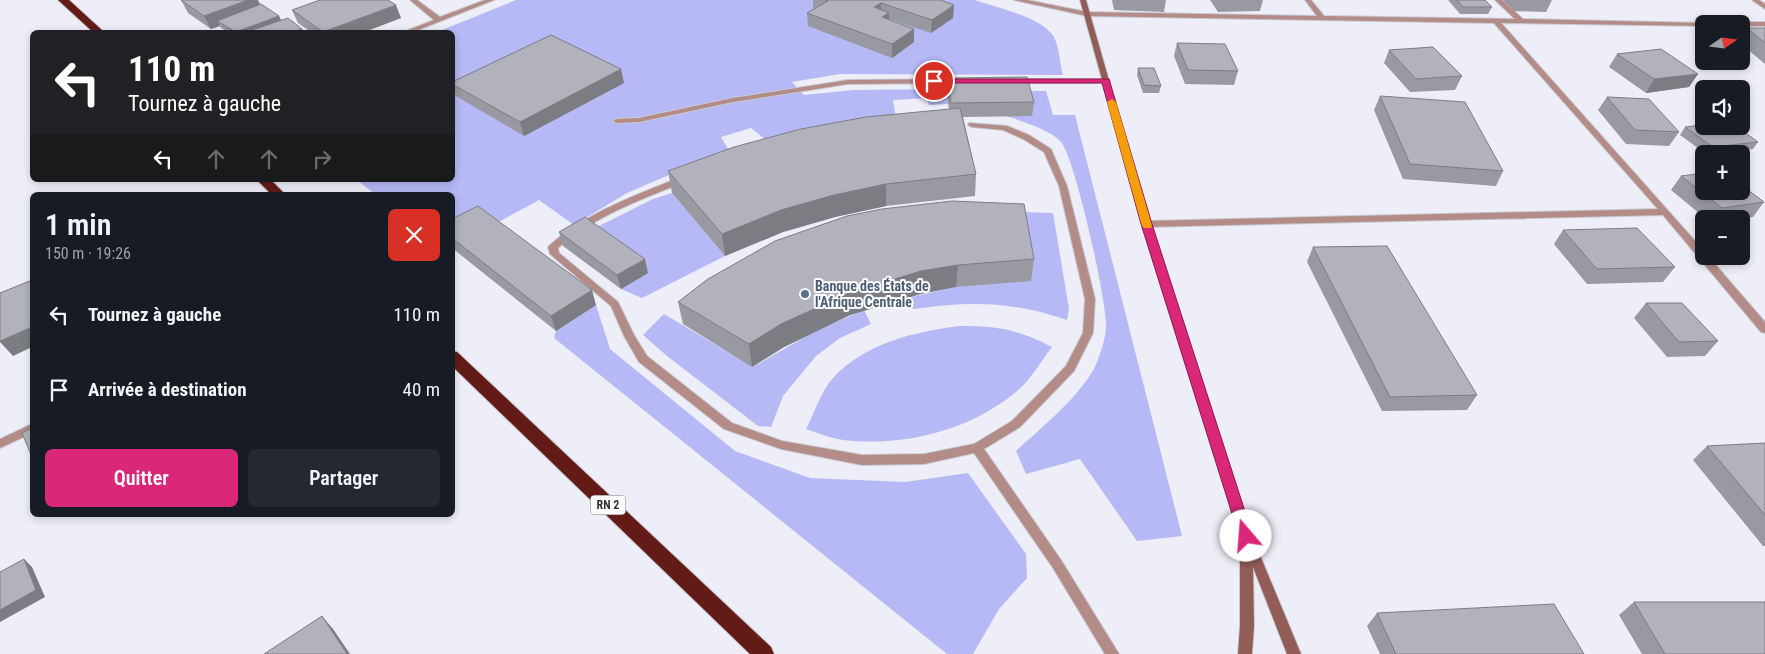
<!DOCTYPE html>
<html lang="fr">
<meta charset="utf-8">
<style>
:root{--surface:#171b24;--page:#242831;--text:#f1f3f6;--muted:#9ea1a6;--accent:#db2777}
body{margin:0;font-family:"Roboto Condensed",sans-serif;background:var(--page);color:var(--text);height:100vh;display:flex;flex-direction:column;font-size:19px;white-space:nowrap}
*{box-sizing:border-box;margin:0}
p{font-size:16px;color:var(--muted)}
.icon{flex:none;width:28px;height:28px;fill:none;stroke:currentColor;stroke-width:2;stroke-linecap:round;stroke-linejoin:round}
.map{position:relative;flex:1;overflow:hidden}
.panel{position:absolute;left:30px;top:192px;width:425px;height:325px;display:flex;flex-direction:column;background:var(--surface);border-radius:8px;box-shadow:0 2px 8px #0003}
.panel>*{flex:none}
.banner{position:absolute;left:30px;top:30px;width:425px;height:152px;border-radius:8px;box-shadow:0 2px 8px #0003;background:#202124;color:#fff;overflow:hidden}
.needle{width:32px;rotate:76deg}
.tools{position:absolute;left:1695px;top:15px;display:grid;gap:10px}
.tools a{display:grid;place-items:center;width:55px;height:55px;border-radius:8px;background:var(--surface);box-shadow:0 2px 8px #0003;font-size:25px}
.pin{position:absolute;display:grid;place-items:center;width:42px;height:42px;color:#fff;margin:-21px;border:2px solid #fff;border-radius:50%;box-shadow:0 1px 5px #0007}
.me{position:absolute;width:55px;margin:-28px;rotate:342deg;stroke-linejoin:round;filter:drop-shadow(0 0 4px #0008)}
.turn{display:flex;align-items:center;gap:18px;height:105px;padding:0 15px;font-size:22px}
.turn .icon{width:65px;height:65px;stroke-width:2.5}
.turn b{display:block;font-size:35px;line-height:42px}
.lanes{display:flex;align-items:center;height:48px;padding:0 15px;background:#0003;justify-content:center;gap:25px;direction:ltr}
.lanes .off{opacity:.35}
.round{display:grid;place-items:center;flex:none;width:52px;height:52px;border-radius:8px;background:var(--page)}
.summary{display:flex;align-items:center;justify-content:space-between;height:85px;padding:0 15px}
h1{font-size:30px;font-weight:600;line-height:38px}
.button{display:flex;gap:10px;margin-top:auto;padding:10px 15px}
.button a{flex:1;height:58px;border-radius:8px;background:var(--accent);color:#fff;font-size:20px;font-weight:600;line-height:58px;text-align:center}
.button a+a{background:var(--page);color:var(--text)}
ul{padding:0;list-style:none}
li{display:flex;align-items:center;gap:15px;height:75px;padding:0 15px}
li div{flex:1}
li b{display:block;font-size:19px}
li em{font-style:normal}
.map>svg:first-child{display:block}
.green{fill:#b6b9f5}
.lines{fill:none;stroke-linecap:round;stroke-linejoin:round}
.lane-casing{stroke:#c8c9d1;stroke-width:2}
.street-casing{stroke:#c8c9d1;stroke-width:2}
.secondary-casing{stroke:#c8c9d1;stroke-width:2}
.highway-casing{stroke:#c8c9d1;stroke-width:2}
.lane{fill:#b38c87;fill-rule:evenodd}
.street{fill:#b38c87;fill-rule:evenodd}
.secondary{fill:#925d57;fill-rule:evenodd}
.highway{fill:#631b17;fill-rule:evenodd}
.wall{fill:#9899a1}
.shaded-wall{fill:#7c7d83}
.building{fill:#b1b2bb;stroke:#7c7d83}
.route{fill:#db2777;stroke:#8e194d}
.slow{fill:#f59e0b}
.service-dot{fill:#5c6f8a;stroke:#fcfcfe;stroke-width:2}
.labels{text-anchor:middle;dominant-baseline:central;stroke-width:4;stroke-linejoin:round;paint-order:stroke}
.shield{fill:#fcfcfe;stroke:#707173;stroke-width:1}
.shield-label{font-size:12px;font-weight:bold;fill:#343538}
.service-label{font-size:14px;font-weight:bold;fill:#4e5e75;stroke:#fcfcfe;text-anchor:start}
</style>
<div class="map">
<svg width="1765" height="654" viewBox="0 0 1765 654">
<rect width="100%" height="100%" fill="#edeef7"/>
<path class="green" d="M516,0h458c21,7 68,17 80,37 5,10 6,27 9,38l-223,-1 -48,8 12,13 49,-5 93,-1 2,15 -19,1 -2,-7 -34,2 3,18 -129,23 -16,-13 -30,9 10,17 -62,21 -42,18 -53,32 -35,-25 -48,26 -38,10 -1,-41h-76l-19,-15h95v-148h-15z
M1026,91h20l7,24h22l107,421 -45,5 -57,-82 -54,15 -10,-23c27,-25 59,-50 78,-82 5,-10 11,-29 12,-40 2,-24 -31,-171 -45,-187 -10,-12 -40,-21 -55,-26z
M672,193l53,63 -83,42 -21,-9 -32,-58 64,-32z
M1019,212l34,1 16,96 -2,11c-57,-19 -95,-19 -154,-11l-7,-11 50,-11 38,-4z
M596,305l14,44 125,102 75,27 95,4 63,-9 58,81 1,24 -28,31 -26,45h-26l-393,-316 2,-7z
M864,310l7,14 -31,14 -24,18 -33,40 -12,31 -13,-1 -91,-70 -24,-21 21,-21 89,53 64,-37z
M959,326c40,0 57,3 93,21 -11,14 -22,34 -36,45 -47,39 -113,55 -173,48 -13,-2 -25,-7 -37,-11 8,-15 15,-38 27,-51 32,-35 81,-46 126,-52z"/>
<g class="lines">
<defs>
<path id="lane" d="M969,123l38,3 22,9 22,14 16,37 28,113 -2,34 -19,38 -54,56 -36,22 77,111 58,94h-14l-52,-86 -79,-115 -50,11 -62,1 -81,-16 -57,-20 -85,-67 -15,-26 -13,-30 -61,-52 -2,-7 2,-2c36,-32 86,-50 131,-68h6v4c-42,17 -95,36 -129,67l1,5 59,49 16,33 13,21 85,67 50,18 80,14 62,-1 50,-10 38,-23 54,-55 17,-33 2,-34 -26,-113 -15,-34 -21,-13 -20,-9 -31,-3 -4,-2z"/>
<path id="street" d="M410,0h7l23,17 45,-17h9l-81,32h-8l1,-1 28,-11z
M1014,0h13l60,12 230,4 -12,-16h6l13,16 191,3 -20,-19h7l21,19 183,4 1,1h-3v2l-203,-3 203,228v5h4l57,66v11l-4,-1 -98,-117 -517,12 -4,-3 4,-3 512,-12 -164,-186 -407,-7z
M1752,0h7l6,4v5z
M1741,22h24v4h-24v-2h-3z
M960,79l4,2 -1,2 -115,1 -115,18 -94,20 -22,1 -4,-2 4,-2 22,-1 94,-20 115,-18z
M1012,79h94l4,2 -4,2h-91l-4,-2z
M32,424v9l-32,15v-9z"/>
<path id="secondary" d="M1080,0h6l64,224 102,312 49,118h-14l-34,-87 1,59 -2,28h-14l2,-28v-84l1,-3 -99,-315z"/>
<path id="highway" d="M58,0h11l35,32h-11z
M257,180h14l15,15h-14z
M452,351l5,1 314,295 3,7h-24l-298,-288z"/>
</defs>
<use href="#lane" class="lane-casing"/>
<use href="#street" class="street-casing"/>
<use href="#secondary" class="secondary-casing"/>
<use href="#highway" class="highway-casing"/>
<use href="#lane" class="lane"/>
<use href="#street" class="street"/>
<use href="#secondary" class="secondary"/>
<use href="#highway" class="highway"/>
</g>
<path class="wall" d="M181,0l79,5 19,11 2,4 21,9 1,3h-75l-7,-4 -1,-2 -9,3 -23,-16z
M813,0h127l14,5 -1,13 -22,15 -42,-14v1l25,9v13l-22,16 -84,-32 -1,-13 7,-4 -1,-1z
M1112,0h54l-2,12 -50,-2z
M1210,0h53l-3,11 -42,1z
M1448,0h37l7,7 -4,7h-28z
M1503,0h49l-6,12 -32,-1z
M292,10l109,8 -37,14h-53l-13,-9z
M1747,28h18v36l-24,-20v-8z
M1177,43l61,28 -4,14 -49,-1 -11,-28z
M1389,50l73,26 -7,14 -45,2 -26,-29z
M1617,54l81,20 -9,13 -43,6 -37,-26z
M1138,68l23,18 -2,7h-16l-6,-18z
M947,78l87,24 -2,14 -69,1 13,57 -1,22 -89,10 -51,11 -52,15 -58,24 -53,-63 -4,-22 281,-62 -3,-18z
M452,82l172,1 -100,53 -68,-40 -4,-8z
M1380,96l123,75 -7,15 -93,-7 -29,-69z
M1607,97l72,35 -10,14 -43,-2 -28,-34z
M1685,127l73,15 -5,7 -38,5h-9l-26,-19z
M1681,176l83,26 -11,15 -15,2h-32l-35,-29z
M452,219l144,86 -40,26 -104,-83z
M1563,230l112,37 -12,15 -76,2 -33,-40z
M559,232l89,41 -27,16 -58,-43z
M1313,247l164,148 -10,15 -85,1 -75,-149z
M1034,259l-3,22 -75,6 -36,7 -70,21 -66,32 -32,20 -69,-43 -5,-22 30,-23z
M1646,303l72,38 -13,15 -38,1 -33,-39z
M1765,443v103h-2l-70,-86 14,-14z
M1634,602l131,52h-123l-23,-39z
M1377,613l207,41h-204l-13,-28z"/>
<path class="shaded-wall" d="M248,0h10l5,10 -46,11 3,5 -9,3 -7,-13z
M881,3v13l-7,-9z
M396,5l5,13 -37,14h-41z
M954,5l-1,13 -22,15 1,-13z
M889,13v13l-7,-9z
M279,16l3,7 -25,9h-21z
M302,29l1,3h-10z
M914,29v13l-22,16v-14z
M621,69l3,14 -100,53 -4,-14z
M1698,74l-9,13 -43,6 8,-14z
M886,184v22l-51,11 -52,15 -58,24 -3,-22 59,-24 53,-15z
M645,259l3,14 -27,16 -4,-14z
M958,265l-2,22 -36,7 -70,21 -66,32 -32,20 -3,-23 32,-20 68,-31 72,-22z
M592,290l4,15 -40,26 -5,-15z
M32,327v20l-19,9 -13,-14v-1z
M24,559l8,8 13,30 -45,25v-12z
M322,616l11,13 17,25h-3z"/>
<path class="building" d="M181,0h67l-44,16z
M320,0h68l8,5 -73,27 -31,-22z
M825,0h115l14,5 -22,15 -51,-17 -7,4 15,6 -7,4 32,12 -22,15 -85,-31 21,-12z
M1457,0h28l7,7h-29z
M261,4l18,12 -43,16 -19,-11z
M288,18l14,11 -9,3h-47z
M1747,28h18v15z
M551,35l70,34 -101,53 -68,-38v-2z
M1177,43l48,1 13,27 -50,-1z
M1433,47l29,29 -46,3 -27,-29z
M1661,49l37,25 -44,5 -37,-25z
M1138,68h16l7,18 -17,-1z
M1027,77l7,25 -83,1 -4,-25z
M1380,96l85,6 38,69 -93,-7z
M1607,97l42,2 30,33 -44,-2z
M960,108l16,66 -90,10 -52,11 -53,15 -59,24 -54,-63 66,-24 67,-18 65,-12z
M1704,125v1h32l22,16 -45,5 -28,-20z
M1704,173v18h37v-6l23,17 -42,6 -41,-32z
M952,201l72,3 10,55 -76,6 -37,6 -72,22 -68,31 -32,20 -71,-42 30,-23 67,-38 72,-25 35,-7z
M478,206l114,84 -41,26 -99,-78v-19z
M585,217l60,42 -28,16 -58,-43z
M1637,228l38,39 -78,2 -34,-39z
M1387,246l90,149 -87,2 -77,-150z
M32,280v47l-32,14v-48z
M1646,303h36l36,38 -39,1z
M32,428v29l-10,-24z
M1765,443v72l-58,-69z
M24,559l12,31 -36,20v-38z
M1634,602h131v52h-100z
M1554,604l30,50h-188l-19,-41z
M322,616l25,38h-83z"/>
<path class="route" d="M931,79h178l43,145 101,312 -2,4h-10l-2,-4 -98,-312 -39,-141h-168l-4,-2z"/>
<path class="slow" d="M1112,99l4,3 36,124 -1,2h-7l-2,-2 -35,-124z"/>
<circle class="service-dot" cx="805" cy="294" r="5"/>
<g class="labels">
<rect class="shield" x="590.5" y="495.5" width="35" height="19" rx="4"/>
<g class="shield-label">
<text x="608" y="505">RN 2</text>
</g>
<g class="service-label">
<text x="815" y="286">Banque des États de<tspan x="815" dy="16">l'Afrique Centrale</tspan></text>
</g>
</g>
</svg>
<div class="tools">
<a><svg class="needle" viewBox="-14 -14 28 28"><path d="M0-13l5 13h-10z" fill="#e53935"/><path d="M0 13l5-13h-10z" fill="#9ea1a6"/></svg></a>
<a><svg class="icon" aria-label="sound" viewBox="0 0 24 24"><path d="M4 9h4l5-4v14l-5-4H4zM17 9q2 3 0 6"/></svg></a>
<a>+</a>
<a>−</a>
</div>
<div class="pin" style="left:934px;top:81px;background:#d93025"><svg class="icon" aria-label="arrive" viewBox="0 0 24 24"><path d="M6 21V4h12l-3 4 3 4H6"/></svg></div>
<svg class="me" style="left:1246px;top:536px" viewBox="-20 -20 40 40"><circle r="19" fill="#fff"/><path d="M0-13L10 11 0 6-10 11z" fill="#db2777"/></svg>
<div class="banner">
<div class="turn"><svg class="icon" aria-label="left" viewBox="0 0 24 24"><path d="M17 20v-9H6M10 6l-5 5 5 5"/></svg><div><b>110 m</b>Tournez à gauche</div></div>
<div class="lanes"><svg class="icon" aria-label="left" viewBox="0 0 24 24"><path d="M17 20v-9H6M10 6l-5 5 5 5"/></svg><svg class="icon off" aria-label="ahead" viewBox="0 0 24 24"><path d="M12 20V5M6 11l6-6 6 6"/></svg><svg class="icon off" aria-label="ahead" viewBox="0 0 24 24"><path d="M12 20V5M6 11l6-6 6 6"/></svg><svg class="icon off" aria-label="right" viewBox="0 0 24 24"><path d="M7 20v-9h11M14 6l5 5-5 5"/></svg></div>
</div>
<section class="panel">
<div class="summary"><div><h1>1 min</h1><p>150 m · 19:26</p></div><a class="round" style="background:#d93025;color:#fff"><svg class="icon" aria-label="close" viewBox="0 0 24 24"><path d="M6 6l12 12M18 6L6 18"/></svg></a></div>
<ul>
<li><svg class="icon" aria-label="left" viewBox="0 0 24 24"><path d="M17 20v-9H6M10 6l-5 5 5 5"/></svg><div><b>Tournez à gauche</b></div><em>110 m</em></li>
<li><svg class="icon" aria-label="arrive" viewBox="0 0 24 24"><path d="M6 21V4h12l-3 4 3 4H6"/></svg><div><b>Arrivée à destination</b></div><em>40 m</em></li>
</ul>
<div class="button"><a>Quitter</a><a>Partager</a></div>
</section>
</div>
